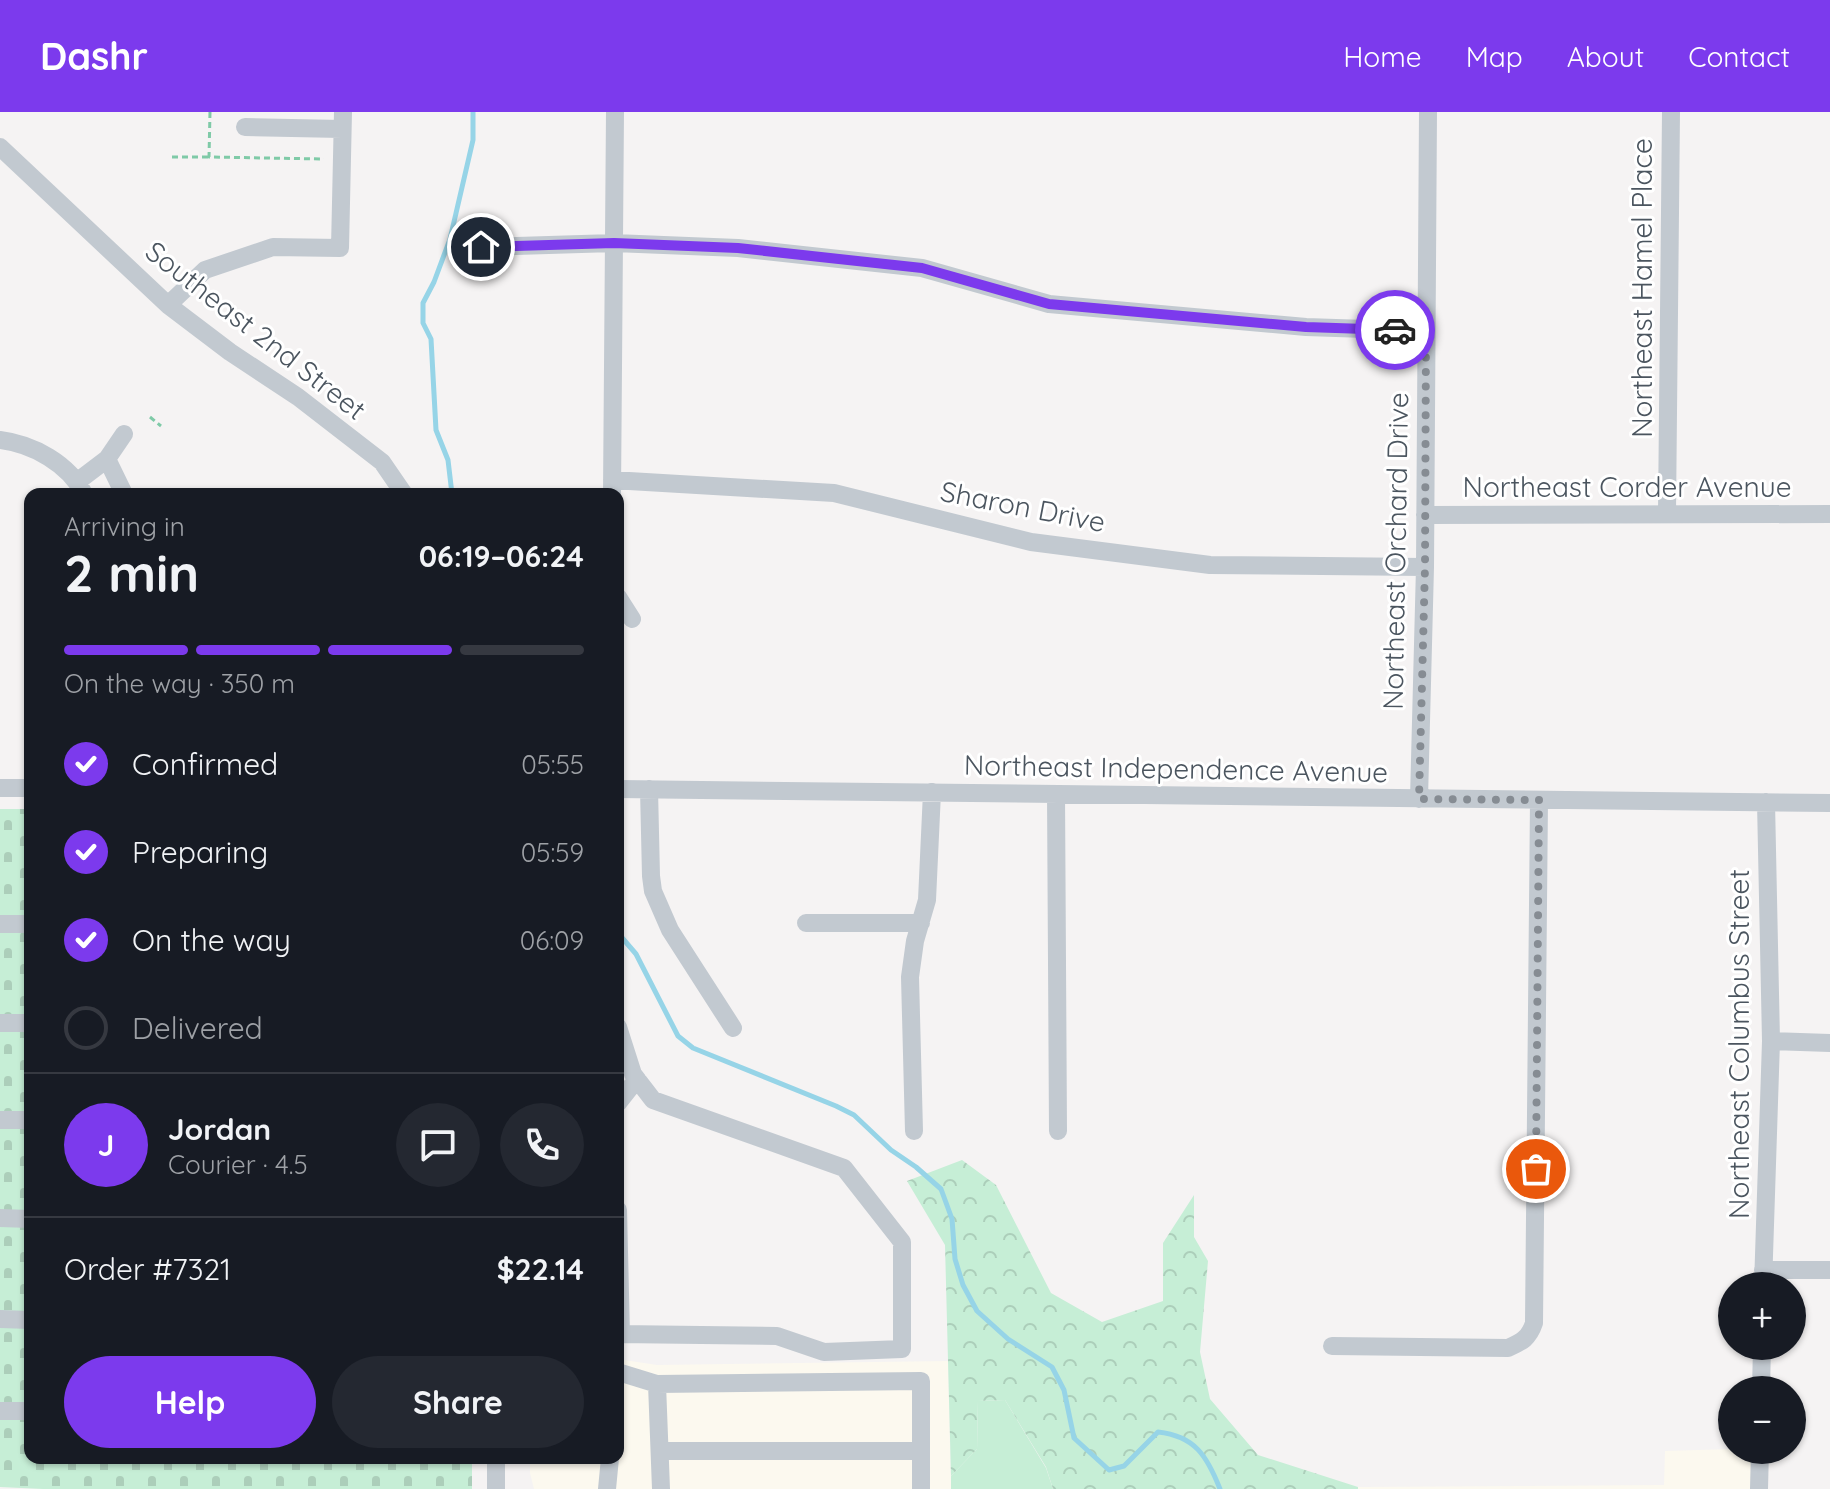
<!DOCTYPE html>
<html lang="en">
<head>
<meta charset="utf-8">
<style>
  :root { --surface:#171b24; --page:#242831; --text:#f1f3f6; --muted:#9ea1a6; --line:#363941; --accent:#7c3aed }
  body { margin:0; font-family:Quicksand,sans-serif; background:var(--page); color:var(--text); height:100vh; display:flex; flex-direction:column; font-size:30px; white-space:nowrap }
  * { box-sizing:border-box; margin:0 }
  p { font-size:26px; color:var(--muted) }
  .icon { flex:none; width:44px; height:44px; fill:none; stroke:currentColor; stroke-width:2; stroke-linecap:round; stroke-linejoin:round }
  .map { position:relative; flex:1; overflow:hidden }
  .side { position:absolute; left:24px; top:376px; width:600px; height:976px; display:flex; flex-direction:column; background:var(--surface); border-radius:16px; box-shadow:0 2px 6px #0004 }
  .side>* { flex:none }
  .tools { position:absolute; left:1718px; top:1160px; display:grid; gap:16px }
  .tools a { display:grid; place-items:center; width:88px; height:88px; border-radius:50%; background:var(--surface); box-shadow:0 2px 6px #0004; font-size:40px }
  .pin { position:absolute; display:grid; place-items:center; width:68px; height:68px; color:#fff; margin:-34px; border:4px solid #fff; border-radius:50%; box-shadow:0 2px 8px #0007 }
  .courier { position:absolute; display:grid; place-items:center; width:80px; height:80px; margin:-40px; border:6px solid #7c3aed; border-radius:50%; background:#fff; color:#222; box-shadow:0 2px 10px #0007 }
  .overview em { font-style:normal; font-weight:800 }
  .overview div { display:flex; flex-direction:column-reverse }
  .overview { display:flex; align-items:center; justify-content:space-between; height:136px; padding:0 40px }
  h1 { font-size:52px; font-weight:800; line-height:60px }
  .bar { display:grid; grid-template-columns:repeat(4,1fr); gap:12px 8px; align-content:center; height:96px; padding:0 40px }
  .bar i { height:10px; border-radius:6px; background:var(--line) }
  .bar .selected { background:var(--accent) }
  .bar p { grid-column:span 4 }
  .line { display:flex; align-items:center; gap:20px; padding:0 40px; border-top:2px solid var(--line) }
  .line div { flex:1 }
  .round { display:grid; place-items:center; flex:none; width:84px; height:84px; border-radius:42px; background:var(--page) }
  ol { padding:0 40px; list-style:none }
  li { display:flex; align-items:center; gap:24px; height:88px }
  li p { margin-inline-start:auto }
  li .icon { padding:8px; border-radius:50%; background:var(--accent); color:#fff; stroke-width:4 }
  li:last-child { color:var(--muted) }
  li i { width:44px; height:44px; border:4px solid var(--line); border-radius:50% }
  .cta { display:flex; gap:16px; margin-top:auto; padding:16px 40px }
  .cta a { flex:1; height:92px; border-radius:48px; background:var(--accent); color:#fff; font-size:32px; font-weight:800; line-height:92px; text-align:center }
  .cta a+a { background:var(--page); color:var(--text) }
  header { display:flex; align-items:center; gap:48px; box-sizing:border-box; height:112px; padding:0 40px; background:var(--accent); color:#fff }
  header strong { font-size:38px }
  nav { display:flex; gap:44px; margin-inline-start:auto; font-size:28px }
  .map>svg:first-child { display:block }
  .commercial { fill:#fcf9ef }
  .green { fill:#c6eed6 }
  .forest { fill:url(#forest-crowns) }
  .cemetery { fill:url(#cemetery-stones) }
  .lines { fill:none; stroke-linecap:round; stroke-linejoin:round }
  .stream { stroke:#96d4e7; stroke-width:5 }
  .path { stroke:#7fcaa7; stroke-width:3; stroke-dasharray:6 4; stroke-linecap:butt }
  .minor { stroke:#c2c9d0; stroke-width:18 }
  .done { stroke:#868c93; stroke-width:8; stroke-dasharray:0 14.4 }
  .route { stroke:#7c3aed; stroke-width:10 }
  .labels { text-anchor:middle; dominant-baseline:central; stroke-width:6; stroke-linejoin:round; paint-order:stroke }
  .street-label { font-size:28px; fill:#4b555f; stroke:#fff }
</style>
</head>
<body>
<header>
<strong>Dashr</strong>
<nav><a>Home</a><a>Map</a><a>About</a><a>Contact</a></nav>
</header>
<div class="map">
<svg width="1830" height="1377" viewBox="0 0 1830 1377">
  <defs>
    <pattern id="forest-crowns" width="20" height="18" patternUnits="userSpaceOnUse" patternTransform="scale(2)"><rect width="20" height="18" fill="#c6eed6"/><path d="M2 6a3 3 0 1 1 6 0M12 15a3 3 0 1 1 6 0" fill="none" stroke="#acceba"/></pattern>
    <pattern id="cemetery-stones" width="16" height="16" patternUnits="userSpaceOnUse" patternTransform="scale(2)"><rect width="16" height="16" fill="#c6eed6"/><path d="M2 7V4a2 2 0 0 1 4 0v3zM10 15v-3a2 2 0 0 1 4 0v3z" fill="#acceba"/></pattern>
  </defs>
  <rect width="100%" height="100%" fill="#f5f3f3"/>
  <path class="commercial" d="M618,691H619L621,865H618Z
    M618,1247L657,1253L948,1249L951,1377H534L530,1361V1346H618Z
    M1732,1337L1766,1338L1757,1377H1358V1375L1664,1373L1665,1339Z"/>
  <path class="green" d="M1005,1288L1046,1356L1053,1377H951V1364L977,1337L978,1289Z"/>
  <path class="forest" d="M962,1048L996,1073L1051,1181L1102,1210L1163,1189V1131L1194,1083V1125L1208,1149L1200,1240L1210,1287L1258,1343L1358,1375V1377H1053L1046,1355L1005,1288L978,1289L977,1337L951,1364L945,1133L907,1069Z"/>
  <path class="cemetery" d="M0,697H30V1346H472V1377H43L0,1375Z"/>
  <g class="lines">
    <path class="stream" d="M452,382L448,348L436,318L431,227L423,211V191L434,170L450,127L473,28V0
      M618,821L636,842L678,924L693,936L836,994L854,1003L891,1038L916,1055L941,1077L952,1107L955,1147L963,1173L977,1199L1008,1227L1052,1255L1064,1278L1074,1326L1109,1358L1124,1354L1158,1320C1195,1324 1207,1344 1220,1377"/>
    <path class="path" d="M210,0L209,45L324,47
      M172,45H209
      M150,305L161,314
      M155,380L157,382"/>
    <path class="minor" d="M245,15L342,17
      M0,35L168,193L230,240L298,285L382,350L404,382
      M481,135L614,131L738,136L922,156L1049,192L1306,215L1426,219
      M168,193L205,158L273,135L340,136L343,0
      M0,328C33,332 69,352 84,382
      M107,347L124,382
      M612,368L834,381L1031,430L1210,453L1425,455
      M78,369L107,347L124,322
      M612,382L615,0
      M1667,401L1671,0
      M1425,403L1830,402
      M618,485L632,507
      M0,676H30
      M618,677L1830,691
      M649,677L651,764L653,779L670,818L733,916
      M1056,682L1058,1019
      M1419,687L1425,455L1428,0
      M806,811H921
      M0,812H30
      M0,911H30
      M618,915L633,962L653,988L844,1056L902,1130V1237L824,1240L777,1224L618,1222
      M1771,929L1830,931
      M618,991L637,967
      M0,1008H30
      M914,1019L910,865L915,829L927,788L932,680
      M618,1098L621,1223
      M0,1106L30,1107
      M1763,1158H1830
      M1763,1174L1771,929L1766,690
      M0,1207L30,1208
      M1332,1234L1508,1236C1522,1230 1529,1226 1534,1211L1539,688
      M618,1260L657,1272
      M1761,1278L1762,1234
      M0,1299H30
      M660,1339H921
      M496,1346V1377
      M607,1377L610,1346
      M661,1377L657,1272L921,1269V1377
      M1759,1377L1760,1338"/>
  </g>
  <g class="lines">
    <path class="done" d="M1395,218L1426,219L1425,455L1419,687L1539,688L1536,1057"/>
    <path class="route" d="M481,135L614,131L738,136L922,156L1049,192L1306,215L1395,218"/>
  </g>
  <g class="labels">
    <g class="street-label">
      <text transform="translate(1641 176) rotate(-90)">Northeast Hamel Place</text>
      <text transform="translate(256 218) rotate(38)">Southeast 2nd Street</text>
      <text x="1627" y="374">Northeast Corder Avenue</text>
      <text transform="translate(1023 394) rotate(11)">Sharon Drive</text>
      <text transform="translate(1395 439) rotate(-89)">Northeast Orchard Drive</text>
      <text transform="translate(1176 656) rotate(1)">Northeast Independence Avenue</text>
      <text transform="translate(1738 932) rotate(-90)">Northeast Columbus Street</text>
    </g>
  </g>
</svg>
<div class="tools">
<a>+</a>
<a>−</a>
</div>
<div class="pin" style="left:1536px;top:1057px;background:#ea580c"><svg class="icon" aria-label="bag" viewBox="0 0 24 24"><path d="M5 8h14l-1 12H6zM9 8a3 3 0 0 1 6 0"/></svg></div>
<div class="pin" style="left:481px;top:135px;background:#1f2937"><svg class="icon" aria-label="home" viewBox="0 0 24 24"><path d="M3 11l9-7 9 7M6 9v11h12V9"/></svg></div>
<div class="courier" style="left:1395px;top:218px"><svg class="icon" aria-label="car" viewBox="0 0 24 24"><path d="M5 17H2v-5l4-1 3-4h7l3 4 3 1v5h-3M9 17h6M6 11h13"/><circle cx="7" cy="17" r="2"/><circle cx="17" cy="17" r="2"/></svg></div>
<section class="side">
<div class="overview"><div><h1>2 min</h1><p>Arriving in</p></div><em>06:19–06:24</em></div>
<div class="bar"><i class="selected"></i><i class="selected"></i><i class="selected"></i><i></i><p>On the way · 350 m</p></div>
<ol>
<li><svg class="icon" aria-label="check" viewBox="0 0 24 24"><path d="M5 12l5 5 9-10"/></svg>Confirmed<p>05:55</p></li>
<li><svg class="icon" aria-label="check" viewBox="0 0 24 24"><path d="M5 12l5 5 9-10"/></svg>Preparing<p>05:59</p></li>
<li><svg class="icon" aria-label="check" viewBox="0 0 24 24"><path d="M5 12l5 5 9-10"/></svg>On the way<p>06:09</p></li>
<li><i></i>Delivered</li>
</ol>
<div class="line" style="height:144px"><b class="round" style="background:var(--accent);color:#fff">J</b><div><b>Jordan</b><p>Courier · 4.5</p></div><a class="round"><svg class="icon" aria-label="chat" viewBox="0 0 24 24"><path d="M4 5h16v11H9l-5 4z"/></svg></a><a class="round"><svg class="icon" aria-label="phone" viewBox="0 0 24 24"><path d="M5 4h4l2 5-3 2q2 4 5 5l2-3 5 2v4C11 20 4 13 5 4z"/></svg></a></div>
<div class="line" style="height:104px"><div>Order #7321</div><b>$22.14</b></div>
<div class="cta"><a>Help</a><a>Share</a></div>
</section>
</div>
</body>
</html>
